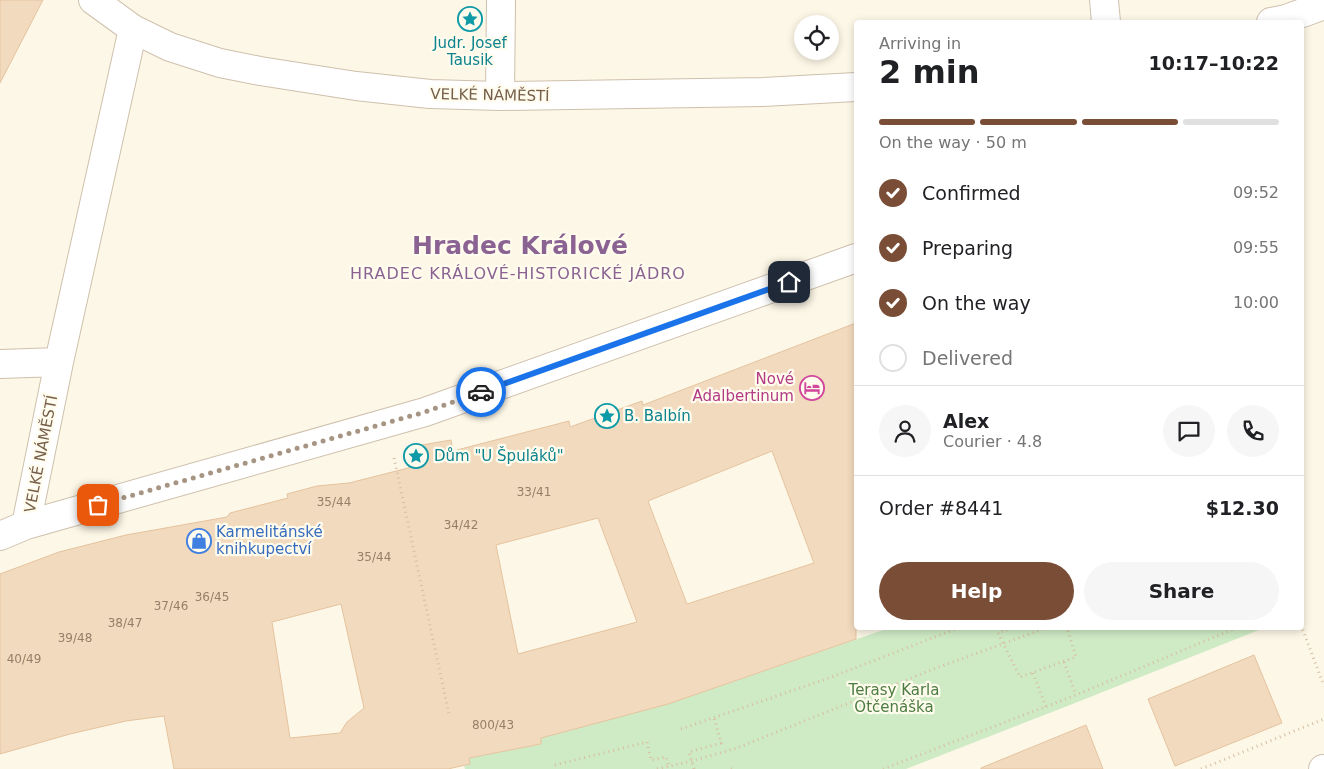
<!DOCTYPE html>
<html lang="en">
<head>
<meta charset="utf-8">
<style>
  :root { --surface:#fff; --page:#f6f6f6; --text:#202124; --muted:#757577; --line:#e0e0e0; --accent:#7a4e36 }
  body { margin:0; font-family:"DejaVu Sans",sans-serif; background:var(--page); color:var(--text); height:100vh; display:flex; flex-direction:column; font-size:19px; white-space:nowrap }
  * { box-sizing:border-box; margin:0 }
  p { font-size:16px; color:var(--muted) }
  .icon { flex:none; width:28px; height:28px; fill:none; stroke:currentColor; stroke-width:2; stroke-linecap:round; stroke-linejoin:round }
  .map { position:relative; flex:1; overflow:hidden }
  .side { position:absolute; left:854px; top:20px; width:450px; height:610px; display:flex; flex-direction:column; background:var(--surface); border-radius:5px; box-shadow:0 2px 8px #0003 }
  .side>* { flex:none }
  .buttons { position:absolute; left:794px; top:15px; display:grid; gap:10px }
  .buttons a { display:grid; place-items:center; width:45px; height:45px; border-radius:50%; background:var(--surface); box-shadow:0 2px 8px #0003; font-size:25px }
  .pin { position:absolute; display:grid; place-items:center; width:42px; height:42px; color:#fff; margin:-21px; border-radius:10px; box-shadow:0 2px 8px #0006 }
  .courier { position:absolute; display:grid; place-items:center; width:50px; height:50px; margin:-25px; border:4px solid #1a73e8; border-radius:50%; background:#fff; color:#222; box-shadow:0 1px 6px #0007 }
  .overview em { font-style:normal; font-weight:700 }
  .overview div { display:flex; flex-direction:column-reverse }
  .overview { display:flex; align-items:center; justify-content:space-between; height:85px; padding:0 25px }
  h1 { font-size:32px; font-weight:700; line-height:38px }
  .bar { display:grid; grid-template-columns:repeat(4,1fr); gap:8px 5px; align-content:center; height:60px; padding:0 25px }
  .bar i { height:6px; border-radius:4px; background:var(--line) }
  .bar .selected { background:var(--accent) }
  .bar p { grid-column:span 4 }
  .line { display:flex; align-items:center; gap:12px; padding:0 25px; border-top:1px solid var(--line) }
  .line div { flex:1 }
  .round { display:grid; place-items:center; flex:none; width:52px; height:52px; border-radius:26px; background:var(--page) }
  ol { padding:0 25px; list-style:none }
  li { display:flex; align-items:center; gap:15px; height:55px }
  li p { margin-inline-start:auto }
  li .icon { padding:5px; border-radius:50%; background:var(--accent); color:#fff; stroke-width:4 }
  li:last-child { color:var(--muted) }
  li i { width:28px; height:28px; border:2px solid var(--line); border-radius:50% }
  .action { display:flex; gap:10px; margin-top:auto; padding:10px 25px }
  .action a { flex:1; height:58px; border-radius:30px; background:var(--accent); color:#fff; font-size:20px; font-weight:700; line-height:58px; text-align:center }
  .action a+a { background:var(--page); color:var(--text) }
  .map>svg:first-child { display:block }
  .green { fill:#cfebc5 }
  .building { fill:#f2dabe; stroke:#e5c39e; fill-rule:evenodd }
  .lines { fill:none; stroke-linecap:round; stroke-linejoin:round }
  .minor-casing { stroke:#cfc0ad; stroke-width:30 }
  .path { stroke:#d7bea1; stroke-width:3; stroke-dasharray:1 4; stroke-linecap:butt }
  .minor { stroke:#fff; stroke-width:28 }
  .done { stroke:#a69582; stroke-width:5; stroke-dasharray:0 9 }
  .route { stroke:#1a73e8; stroke-width:6 }
  .labels { text-anchor:middle; dominant-baseline:central; stroke-width:4.5; stroke-linejoin:round; paint-order:stroke }
  .number-label { font-size:12px; fill:#967e68 }
  .culture-label { font-size:15px; fill:#0d838f; stroke:#fffbed; text-anchor:start }
  .street-label { font-size:15px; fill:#77604b; stroke:#fffbed }
  .hotel-label { font-size:15px; fill:#b23c85; stroke:#fffbed; text-anchor:end }
  .shop-label { font-size:15px; fill:#366cbe; stroke:#fffbed; text-anchor:start }
  .park-label { font-size:15px; fill:#4c7c42; stroke:#fffbed }
  .neighbourhood-label { font-size:16px; letter-spacing:1px; fill:#8a6393; stroke:#fffbed }
  .town-label { font-size:25px; font-weight:bold; fill:#8a6393; stroke:#fffbed }
</style>
</head>
<body>
<div class="map">
<svg width="1324" height="769" viewBox="0 0 1324 769">
  <rect width="100%" height="100%" fill="#fdf7e7"/>
  <path class="green" d="M889,628H1264L1070,705L906,769H465L464,766L470,764L469,758L541,744V738L668,704Z"/>
  <path class="building" d="M0,0H43L0,83Z
    M856,323V639L668,704L541,738V744L469,758L470,764L448,769H174L164,716L126,721L70,734L0,754V574L59,552L126,535L227,517L230,513L288,498L287,494L317,486L349,483L420,465L416,446L451,440L453,451L569,421L570,427L642,401L643,405ZM772,451L814,563L687,604L648,501ZM598,518L637,622L518,654L496,545ZM341,604L364,708L347,722L340,733L290,738L272,622Z
    M1254,655L1282,723L1175,766L1148,699Z
    M1086,725L1103,769H981V768Z"/>
  <g class="lines">
    <defs>
      <path id="minor" d="M93,0L133,29L170,47L220,63L260,71L356,86L430,94L500,96L763,92L856,87
        M1104,0L1106,22
        M1271,22L1286,19L1324,5
        M500,96L501,0
        M0,364L59,362
        M26,525L59,362L133,29
        M0,536L26,525L425,412L856,258
        M1323,769H1324"/>
    </defs>
    <use href="#minor" class="minor-casing"/>
    <path class="path" d="M394,458L449,714
      M1301,625L1324,686
      M1012,628L998,633L1020,677L1076,657L1067,628
      M1064,662L1076,695
      M1033,673L1046,707
      M681,729L829,678L958,628
      M555,765L647,742L651,760L666,757L669,766
      M657,769L692,761L737,748L931,670L1046,628
      M694,769L689,752L721,743L714,718
      M731,769L735,768V769
      M883,769L1076,695L1236,628
      M1201,769L1324,719"/>
    <use href="#minor" class="minor"/>
  </g>
  <g class="lines">
    <path class="done" d="M98,505L425,412L481,392"/>
    <path class="route" d="M481,392L789,282"/>
  </g>
  <defs>
    <symbol id="sight-ring" viewBox="-11 -11 22 22"><circle r="9.5" fill="#fffbed" stroke="#0f9aa8" stroke-width="1.5"/><path d="M0-6L1.8-2.2L6-1.7L2.9 1.2L3.7 5.4L0 3.3L-3.7 5.4L-2.9 1.2L-6-1.7L-1.8-2.2Z" fill="#0f9aa8"/></symbol>
    <symbol id="hotel-ring" viewBox="-11 -11 22 22"><circle r="9.5" fill="#fffbed" stroke="#d1479c" stroke-width="1.5"/><path d="M-6-4.5h1.5V1H6V5H4.5V3h-9V5H-6ZM-4 0a1.8 1.8 0 1 1 3.6 0ZM.5 0V-2.5h3Q6-2.5 6 0Z" fill="#d1479c"/></symbol>
    <symbol id="shop-ring" viewBox="-11 -11 22 22"><circle r="9.5" fill="#fffbed" stroke="#3f7fe0" stroke-width="1.5"/><path d="M-5-2.5h2.3a2.7 3.5 0 0 1 5.4 0H5L5.5 6h-11ZM-1.5-2.5h3a1.5 2.3 0 0 0-3 0Z" fill="#3f7fe0"/></symbol>
  </defs>
  <g fill-rule="evenodd">
    <use href="#sight-ring" x="456" y="5" width="28" height="28"/>
    <use href="#hotel-ring" x="798" y="374" width="28" height="28"/>
    <use href="#sight-ring" x="593" y="402" width="28" height="28"/>
    <use href="#sight-ring" x="402" y="442" width="28" height="28"/>
    <use href="#shop-ring" x="185" y="527" width="28" height="28"/>
  </g>
  <g class="labels">
    <g class="number-label">
      <text x="534" y="492">33/41</text>
      <text x="334" y="502">35/44</text>
      <text x="461" y="525">34/42</text>
      <text x="374" y="557">35/44</text>
      <text x="212" y="597">36/45</text>
      <text x="171" y="606">37/46</text>
      <text x="125" y="623">38/47</text>
      <text x="75" y="638">39/48</text>
      <text x="24" y="659">40/49</text>
      <text x="493" y="725">800/43</text>
    </g>
    <g class="culture-label">
      <text x="470" y="43" text-anchor="middle">Judr. Josef<tspan x="470" dy="17">Tausik</tspan></text>
      <text x="624" y="416">B. Balbín</text>
      <text x="434" y="456">Dům "U Špuláků"</text>
    </g>
    <g class="street-label">
      <text transform="translate(490 95) rotate(1)">VELKÉ NÁMĚSTÍ</text>
      <text transform="translate(41 454) rotate(-79)">VELKÉ NÁMĚSTÍ</text>
    </g>
    <g class="hotel-label">
      <text x="794" y="379">Nové<tspan x="794" dy="17">Adalbertinum</tspan></text>
    </g>
    <g class="shop-label">
      <text x="216" y="532">Karmelitánské<tspan x="216" dy="17">knihkupectví</tspan></text>
    </g>
    <g class="park-label">
      <text x="894" y="690">Terasy Karla<tspan x="894" dy="17">Otčenáška</tspan></text>
    </g>
    <g class="neighbourhood-label">
      <text x="518" y="273">HRADEC KRÁLOVÉ-HISTORICKÉ JÁDRO</text>
    </g>
    <g class="town-label">
      <text x="520" y="245">Hradec Králové</text>
    </g>
  </g>
</svg>
<div class="buttons">
<a><svg class="icon" aria-label="locate" viewBox="0 0 24 24"><circle cx="12" cy="12" r="6"/><path d="M12 2v4M12 18v4M2 12h4M18 12h4"/></svg></a>
</div>
<div class="pin" style="left:98px;top:505px;background:#ea580c"><svg class="icon" aria-label="bag" viewBox="0 0 24 24"><path d="M5 8h14l-1 12H6zM9 8a3 3 0 0 1 6 0"/></svg></div>
<div class="pin" style="left:789px;top:282px;background:#1f2937"><svg class="icon" aria-label="home" viewBox="0 0 24 24"><path d="M3 11l9-7 9 7M6 9v11h12V9"/></svg></div>
<div class="courier" style="left:481px;top:392px"><svg class="icon" aria-label="car" viewBox="0 0 24 24"><path d="M5 17H2v-5l4-1 3-4h7l3 4 3 1v5h-3M9 17h6M6 11h13"/><circle cx="7" cy="17" r="2"/><circle cx="17" cy="17" r="2"/></svg></div>
<section class="side">
<div class="overview"><div><h1>2 min</h1><p>Arriving in</p></div><em>10:17–10:22</em></div>
<div class="bar"><i class="selected"></i><i class="selected"></i><i class="selected"></i><i></i><p>On the way · 50 m</p></div>
<ol>
<li><svg class="icon" aria-label="check" viewBox="0 0 24 24"><path d="M5 12l5 5 9-10"/></svg>Confirmed<p>09:52</p></li>
<li><svg class="icon" aria-label="check" viewBox="0 0 24 24"><path d="M5 12l5 5 9-10"/></svg>Preparing<p>09:55</p></li>
<li><svg class="icon" aria-label="check" viewBox="0 0 24 24"><path d="M5 12l5 5 9-10"/></svg>On the way<p>10:00</p></li>
<li><i></i>Delivered</li>
</ol>
<div class="line" style="height:90px"><a class="round"><svg class="icon" aria-label="person" viewBox="0 0 24 24"><circle cx="12" cy="8" r="4"/><path d="M4 21q1-7 8-7t8 7"/></svg></a><div><b>Alex</b><p>Courier · 4.8</p></div><a class="round"><svg class="icon" aria-label="chat" viewBox="0 0 24 24"><path d="M4 5h16v11H9l-5 4z"/></svg></a><a class="round"><svg class="icon" aria-label="phone" viewBox="0 0 24 24"><path d="M5 4h4l2 5-3 2q2 4 5 5l2-3 5 2v4C11 20 4 13 5 4z"/></svg></a></div>
<div class="line" style="height:65px"><div>Order #8441</div><b>$12.30</b></div>
<div class="action"><a>Help</a><a>Share</a></div>
</section>
</div>
</body>
</html>
